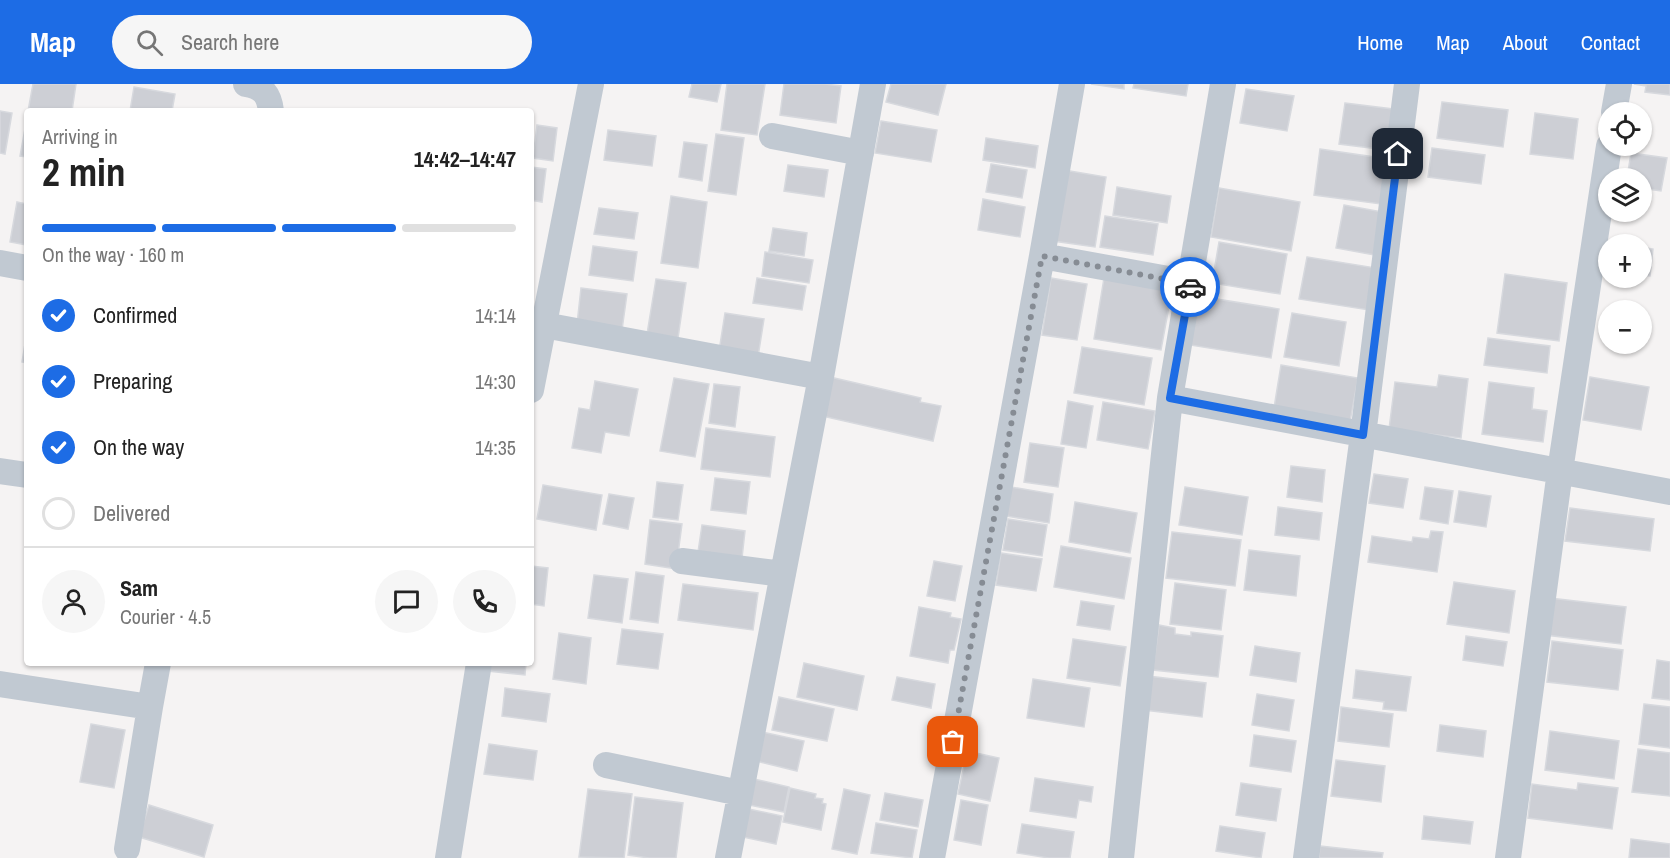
<!DOCTYPE html>
<html lang="en">
<head>
<meta charset="utf-8">
<style>
  :root { --surface:#fff; --page:#f6f6f6; --text:#222; --muted:#767676; --line:#e0e0e0; --accent:#1d6ce5 }
  body { margin:0; font-family:"Archivo Narrow",sans-serif; background:var(--page); color:var(--text); height:100vh; display:flex; flex-direction:column; font-size:22px; white-space:nowrap }
  * { box-sizing:border-box; margin:0 }
  p { font-size:20px; color:var(--muted) }
  .icon { flex:none; width:33px; height:33px; fill:none; stroke:currentColor; stroke-width:2; stroke-linecap:round; stroke-linejoin:round }
  .map { position:relative; flex:1; overflow:hidden }
  .details { position:absolute; left:24px; top:24px; width:510px; height:558px; display:flex; flex-direction:column; background:var(--surface); border-radius:6px; box-shadow:0 2px 4px #0004 }
  .details>* { flex:none }
  .buttons { position:absolute; left:1598px; top:18px; display:grid; gap:12px }
  .buttons a { display:grid; place-items:center; width:54px; height:54px; border-radius:50%; background:var(--surface); box-shadow:0 2px 4px #0004; font-size:30px }
  .pin { position:absolute; display:grid; place-items:center; width:51px; height:51px; color:#fff; margin:-26px; border-radius:12px; box-shadow:0 3px 9px #0006 }
  .courier { position:absolute; display:grid; place-items:center; width:60px; height:60px; margin:-30px; border:4px solid #1d6ce5; border-radius:50%; background:#fff; color:#222; box-shadow:0 2px 8px #0007 }
  .overview em { font-style:normal; font-weight:700 }
  .overview div { display:flex; flex-direction:column-reverse }
  .overview { display:flex; align-items:center; justify-content:space-between; height:102px; padding:0 18px }
  h1 { font-size:39px; font-weight:700; line-height:45px }
  .bar { display:grid; grid-template-columns:repeat(4,1fr); gap:9px 6px; align-content:center; height:72px; padding:0 18px }
  .bar i { height:8px; border-radius:4px; background:var(--line) }
  .bar .active { background:var(--accent) }
  .bar p { grid-column:span 4 }
  .line { display:flex; align-items:center; gap:15px; padding:0 18px; border-top:2px solid var(--line) }
  .line div { flex:1 }
  .round { display:grid; place-items:center; flex:none; width:63px; height:63px; border-radius:32px; background:var(--page) }
  ol { padding:0 18px; list-style:none }
  li { display:flex; align-items:center; gap:18px; height:66px }
  li p { margin-inline-start:auto }
  li .icon { padding:6px; border-radius:50%; background:var(--accent); color:#fff; stroke-width:4 }
  li:last-child { color:var(--muted) }
  li i { width:33px; height:33px; border:3px solid var(--line); border-radius:50% }
  header { display:flex; align-items:center; gap:36px; box-sizing:border-box; height:84px; padding:0 30px; background:var(--accent); color:#fff }
  header strong { font-size:28px }
  nav { display:flex; gap:33px; margin-inline-start:auto; font-size:21px }
  .search { width:420px; height:54px; background:var(--page); display:flex; align-items:center; gap:15px; box-sizing:border-box; padding:0 21px; border-radius:33px; color:var(--muted); font-size:22px }
  .map>svg:first-child { display:block }
  .building { fill:#cdcfd5; stroke:#d7d9de; stroke-width:1.5 }
  .lines { fill:none; stroke-linecap:round; stroke-linejoin:round }
  .minor { stroke:#c1c9d2; stroke-width:26 }
  .done { stroke:#868c94; stroke-width:6; stroke-dasharray:0 10.8 }
  .route { stroke:#1d6ce5; stroke-width:8 }
</style>
</head>
<body>
<header>
<strong>Map</strong>
<div class="search"><svg class="icon" aria-label="search" viewBox="0 0 24 24"><circle cx="10" cy="10" r="6"/><path d="M15 15l6 6"/></svg>Search here</div>
<nav><a>Home</a><a>Map</a><a>About</a><a>Contact</a></nav>
</header>
<div class="map">
<svg width="1670" height="774" viewBox="0 0 1670 774">
  <rect width="100%" height="100%" fill="#f5f3f3"/>
  <path class="building" d="M33,0H76L72,27H28Z
    M692,0H721L717,18L689,13Z
    M727,0H765L757,51L721,46Z
    M784,0H825L841,2L836,39L780,31Z
    M891,0H946L938,31L886,18Z
    M1091,0H1124V5Z
    M1134,0H1188L1186,12L1133,4Z
    M1634,0H1670V11L1645,8L1646,2Z
    M134,3L175,10L172,27H130Z
    M1246,5L1294,12L1287,47L1240,39Z
    M1442,18L1508,26L1503,63L1437,54Z
    M1345,19L1393,25L1386,66L1339,60Z
    M0,27L12,29L5,70L0,69Z
    M1535,29L1578,35L1573,75L1530,70Z
    M27,34V73L20,72Z
    M881,37L937,46L931,78L875,69Z
    M537,41L557,44L553,77L533,74Z
    M608,46L656,52L652,82L604,76Z
    M716,50L744,54L736,111L708,107Z
    M986,54L1038,62L1035,84L983,76Z
    M684,58L707,61L702,97L679,93Z
    M1432,64L1485,71L1481,100L1428,93Z
    M1320,65L1388,75L1381,120L1314,111Z
    M1631,69L1667,74L1661,107L1641,104V94H1627Z
    M991,80L1027,86L1022,114L986,108Z
    M788,81L828,86L824,113L784,107Z
    M531,83L546,85L542,118L531,116Z
    M1064,86L1106,93L1095,163L1053,157Z
    M1117,103L1171,112L1167,139L1113,131Z
    M1219,104L1300,118L1291,167L1211,153Z
    M671,112L707,118L698,184L661,179Z
    M983,115L1025,123L1020,153L978,146Z
    M17,118L27,120V161L10,158Z
    M1344,121L1388,129L1380,172L1336,164Z
    M599,124L638,129L634,155L594,150Z
    M1105,132L1158,140L1153,171L1100,163Z
    M773,144L807,149L804,172L769,167Z
    M1219,158L1287,170L1280,210L1212,199Z
    M593,162L637,168L633,197L589,191Z
    M1641,163L1653,165L1650,192L1641,191Z
    M765,168L813,176L809,199L762,192Z
    M1307,173L1376,184L1369,226L1299,215Z
    M1505,190L1567,199L1559,257L1497,249Z
    M757,194L806,202L802,226L753,219Z
    M1051,194L1087,200L1077,256L1042,251Z
    M1104,194L1172,206L1161,266L1094,255Z
    M656,195L686,199L678,254L647,250Z
    M581,204L627,210L622,246L577,240Z
    M1198,212L1279,225L1271,274L1190,261Z
    M725,229L764,235L758,273L719,267Z
    M1292,229L1346,238L1339,282L1284,273Z
    M27,248V279L22,278Z
    M1488,254L1550,262L1547,289L1484,281Z
    M1082,263L1152,274L1144,321L1074,309Z
    M1281,281L1358,294L1349,343L1273,330Z
    M1439,291L1468,295L1461,354L1389,345L1395,298L1437,303Z
    M830,293L921,314L920,318L941,322L933,357L822,332Z
    M1590,293L1649,303L1641,346L1583,336Z
    M674,294L709,300L695,373L660,367Z
    M595,297L638,305L629,352L605,348L601,369L572,364L579,324L590,326Z
    M1489,298L1534,304L1532,325L1547,327L1543,358L1482,350Z
    M714,300L740,303L735,343L709,339Z
    M1068,317L1093,322L1086,364L1061,360Z
    M1103,318L1155,327L1148,365L1097,356Z
    M706,344L775,353L770,393L701,385Z
    M1030,359L1064,364L1058,403L1024,398Z
    M1291,382L1325,386L1322,418L1287,413Z
    M1374,390L1408,395L1403,424L1369,419Z
    M715,394L750,398L746,430L711,426Z
    M657,398L683,401L678,436L653,433Z
    M543,401L602,411L596,446L537,435Z
    M1011,403L1053,410L1049,439L1006,432Z
    M1185,403L1248,413L1242,451L1179,441Z
    M1425,403L1453,407L1448,440L1420,435Z
    M1459,407L1491,412L1486,443L1454,438Z
    M609,410L634,414L628,445L603,440Z
    M1075,418L1137,429L1130,469L1069,458Z
    M1278,423L1322,429L1319,456L1275,451Z
    M1570,424L1654,435L1650,467L1565,457Z
    M1008,435L1047,441L1042,472L1003,466Z
    M650,436L682,440L676,485L645,480Z
    M702,441L745,447L742,474L698,468Z
    M1431,447L1443,448L1437,488L1368,478L1372,452L1412,458L1413,453L1429,455Z
    M1172,448L1241,456L1235,502L1166,494Z
    M1061,462L1131,474L1124,515L1054,503Z
    M1249,466L1300,472L1296,512L1244,506Z
    M1001,469L1042,475L1036,507L996,501Z
    M934,477L962,482L955,517L927,512Z
    M531,482L548,484L544,522L531,520Z
    M636,488L664,492L658,539L630,535Z
    M594,491L628,495L622,539L588,534Z
    M1454,498L1515,507L1509,549L1447,540Z
    M1175,499L1226,506L1221,546L1170,540Z
    M683,500L758,509L753,546L678,536Z
    M1550,514L1626,523L1621,560L1545,551Z
    M1081,517L1114,522L1110,546L1077,541Z
    M919,523L951,529L950,533L961,535L954,566H950L948,579L910,572Z
    M1159,541L1175,544V550L1191,552V548L1223,552L1218,593L1153,586Z
    M622,545L663,550L658,585L617,580Z
    M559,549L591,554L586,600L553,595Z
    M1466,552L1507,558L1503,582L1463,576Z
    M1073,555L1126,563L1120,602L1067,594Z
    M1552,557L1623,566L1618,606L1547,598Z
    M1255,562L1300,569L1296,598L1250,591Z
    M1657,576L1670,578V616L1652,614Z
    M489,579H526L525,591L488,587Z
    M804,579L864,592L857,626L797,613Z
    M1356,586L1411,593L1406,627L1383,625L1384,618L1353,614Z
    M1148,592L1206,599L1202,633L1144,626Z
    M897,593L935,600L931,624L892,616Z
    M1033,595L1090,604L1084,643L1027,634Z
    M505,604L550,610L546,638L502,632Z
    M1257,610L1294,616L1289,647L1252,641Z
    M779,613L834,625L827,657L772,646Z
    M1644,620L1670,623V664L1639,660Z
    M1341,623L1393,630L1389,663L1338,657Z
    M91,640L125,646L114,704L80,698Z
    M1440,641L1486,647L1483,673L1437,667Z
    M1550,647L1619,657L1614,695L1545,686Z
    M762,648L804,657L797,687L756,677Z
    M1254,651L1296,657L1291,688L1250,682Z
    M489,660L537,667L533,696L484,690Z
    M1638,665L1670,669V712L1632,708Z
    M967,667L999,674L990,717L958,710Z
    M1336,676L1385,682L1381,718L1331,712Z
    M1035,694L1093,703L1091,718L1079,716L1076,734L1030,727Z
    M754,695L789,703L784,728L749,721Z
    M1241,699L1281,705L1276,737L1236,731Z
    M1578,699L1618,704L1612,745L1528,734L1532,700L1577,706Z
    M790,704L816,710L815,714L823,715L822,719L826,720L821,746L783,738Z
    M588,705L632,710L624,774L579,773Z
    M844,705L870,711L857,770L832,765Z
    M885,709L923,716L918,743L880,736Z
    M635,713L683,719L676,774H649L628,771Z
    M961,716L988,721L981,761L954,756Z
    M149,721L213,741L204,773L139,753Z
    M744,724L782,732L776,760L738,752Z
    M1424,732L1473,738L1470,760L1422,755Z
    M876,739L917,746L912,774L871,769Z
    M1022,740L1074,748L1070,774H1049L1017,769Z
    M1220,742L1265,749L1261,774L1216,767Z
    M1631,755L1670,760V774H1629Z
    M1320,762L1383,769L1382,774H1319Z"/>
  <g class="lines">
    <path class="minor" d="M246,0C263,3 269,10 271,27
      M1614,28L1619,0
      M772,52L861,69
      M1042,172L1072,0
      M0,179L27,184
      M544,241L821,293
      M531,306L591,0
      M1170,314L1670,408
      M0,387L27,391
      M682,477L783,490
      M0,600L150,623L158,579
      M606,681L740,709
      M127,765L150,623
      M448,774L479,579
      M728,774L821,293L873,0
      M932,774L1042,172L1190,199
      M1121,774L1170,314L1223,0
      M1306,774L1363,351L1407,0
      M1508,774L1560,387L1609,62"/>
  </g>
  <g class="lines">
    <path class="done" d="M953,658L1042,172L1190,200V203"/>
    <path class="route" d="M1190,203L1170,314L1363,351L1398,70"/>
  </g>
</svg>
<div class="buttons">
<a><svg class="icon" aria-label="locate" viewBox="0 0 24 24"><circle cx="12" cy="12" r="6"/><path d="M12 2v4M12 18v4M2 12h4M18 12h4"/></svg></a>
<a><svg class="icon" aria-label="layers" viewBox="0 0 24 24"><path d="M12 4l9 5-9 5-9-5zM3 14l9 5 9-5"/></svg></a>
<a>+</a>
<a>−</a>
</div>
<div class="pin" style="left:953px;top:658px;background:#ea580c"><svg class="icon" aria-label="bag" viewBox="0 0 24 24"><path d="M5 8h14l-1 12H6zM9 8a3 3 0 0 1 6 0"/></svg></div>
<div class="pin" style="left:1398px;top:70px;background:#1f2937"><svg class="icon" aria-label="home" viewBox="0 0 24 24"><path d="M3 11l9-7 9 7M6 9v11h12V9"/></svg></div>
<div class="courier" style="left:1190px;top:203px"><svg class="icon" aria-label="car" viewBox="0 0 24 24"><path d="M5 17H2v-5l4-1 3-4h7l3 4 3 1v5h-3M9 17h6M6 11h13"/><circle cx="7" cy="17" r="2"/><circle cx="17" cy="17" r="2"/></svg></div>
<section class="details">
<div class="overview"><div><h1>2 min</h1><p>Arriving in</p></div><em>14:42–14:47</em></div>
<div class="bar"><i class="active"></i><i class="active"></i><i class="active"></i><i></i><p>On the way · 160 m</p></div>
<ol>
<li><svg class="icon" aria-label="check" viewBox="0 0 24 24"><path d="M5 12l5 5 9-10"/></svg>Confirmed<p>14:14</p></li>
<li><svg class="icon" aria-label="check" viewBox="0 0 24 24"><path d="M5 12l5 5 9-10"/></svg>Preparing<p>14:30</p></li>
<li><svg class="icon" aria-label="check" viewBox="0 0 24 24"><path d="M5 12l5 5 9-10"/></svg>On the way<p>14:35</p></li>
<li><i></i>Delivered</li>
</ol>
<div class="line" style="height:108px"><a class="round"><svg class="icon" aria-label="person" viewBox="0 0 24 24"><circle cx="12" cy="8" r="4"/><path d="M4 21q1-7 8-7t8 7"/></svg></a><div><b>Sam</b><p>Courier · 4.5</p></div><a class="round"><svg class="icon" aria-label="chat" viewBox="0 0 24 24"><path d="M4 5h16v11H9l-5 4z"/></svg></a><a class="round"><svg class="icon" aria-label="phone" viewBox="0 0 24 24"><path d="M5 4h4l2 5-3 2q2 4 5 5l2-3 5 2v4C11 20 4 13 5 4z"/></svg></a></div>
</section>
</div>
</body>
</html>
